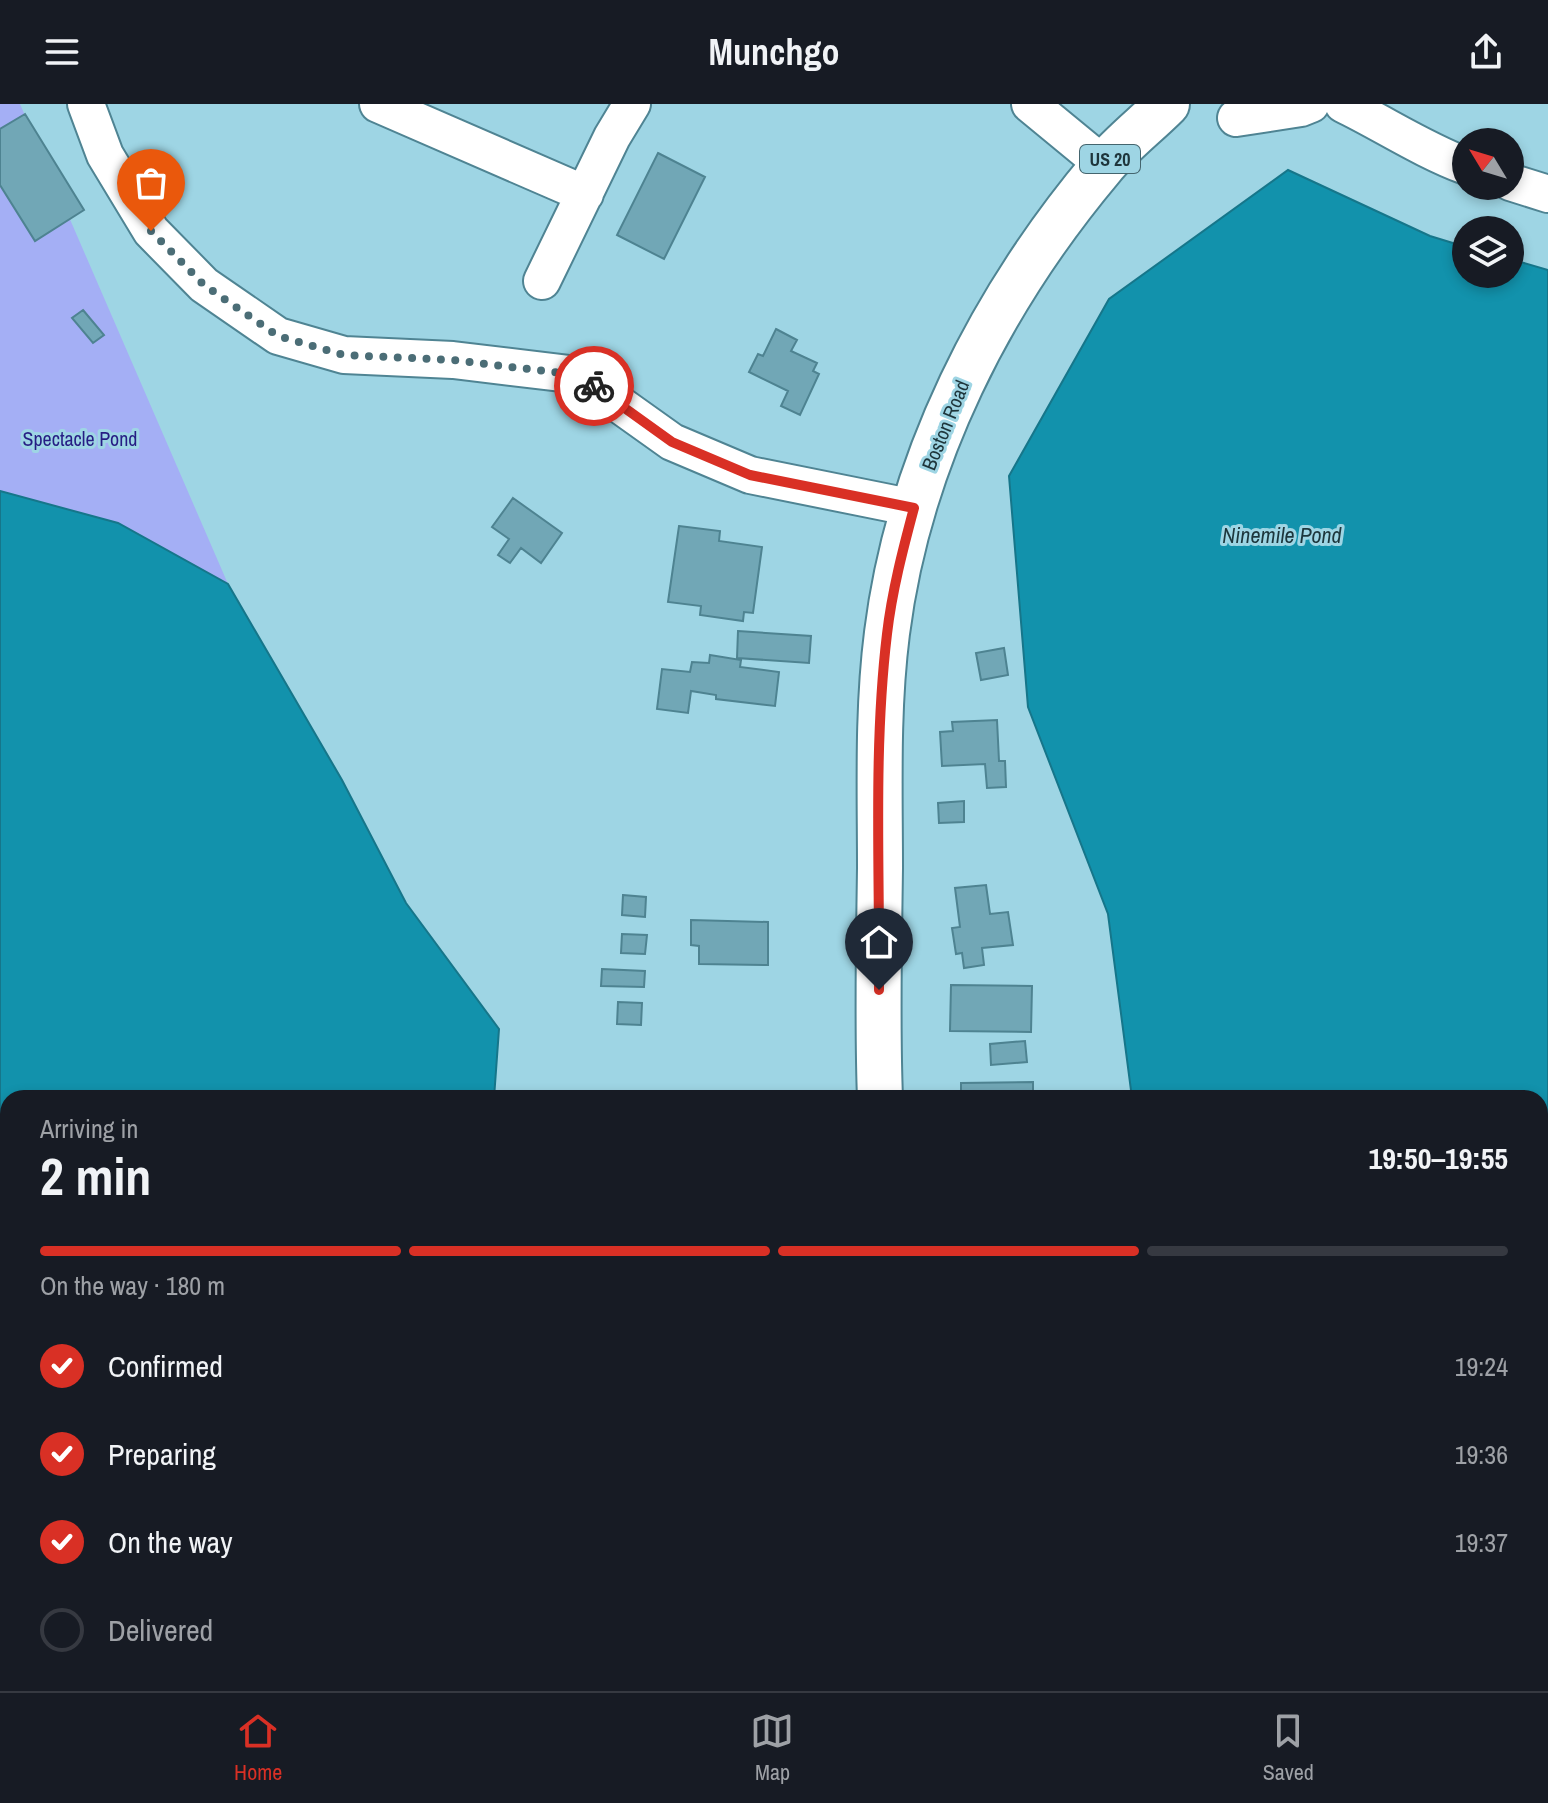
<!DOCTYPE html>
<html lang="en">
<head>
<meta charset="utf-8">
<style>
  :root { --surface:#171b24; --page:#242831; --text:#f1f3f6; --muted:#9ea1a6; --line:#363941; --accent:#d93025 }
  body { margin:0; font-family:"Archivo Narrow",sans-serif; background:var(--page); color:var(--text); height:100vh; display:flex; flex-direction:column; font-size:30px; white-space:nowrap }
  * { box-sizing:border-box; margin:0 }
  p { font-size:26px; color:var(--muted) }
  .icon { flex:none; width:44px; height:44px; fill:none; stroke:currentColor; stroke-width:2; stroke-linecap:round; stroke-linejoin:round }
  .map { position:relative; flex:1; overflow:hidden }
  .sheet { position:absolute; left:0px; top:986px; width:1548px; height:602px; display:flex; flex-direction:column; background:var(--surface); border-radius:24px 24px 0 0; box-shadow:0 4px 12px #0003 }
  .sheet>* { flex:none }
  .needle { width:52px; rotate:308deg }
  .controls { position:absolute; left:1452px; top:24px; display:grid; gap:16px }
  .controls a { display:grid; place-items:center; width:72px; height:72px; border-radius:50%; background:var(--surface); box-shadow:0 4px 12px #0003; font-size:40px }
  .pin { position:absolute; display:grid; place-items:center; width:68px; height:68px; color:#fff; margin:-82px -34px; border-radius:50% 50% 50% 0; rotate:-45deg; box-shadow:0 0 8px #0007 }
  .pin .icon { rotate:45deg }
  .courier { position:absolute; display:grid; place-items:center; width:80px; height:80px; margin:-40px; border:6px solid #d93025; border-radius:50%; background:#fff; color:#222; box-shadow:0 2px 10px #0007 }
  .summary em { font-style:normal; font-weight:700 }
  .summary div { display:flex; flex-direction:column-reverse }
  .summary { display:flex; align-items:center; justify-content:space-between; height:136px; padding:0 40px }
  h1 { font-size:52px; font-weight:700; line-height:60px }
  .bar { display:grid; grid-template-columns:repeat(4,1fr); gap:12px 8px; align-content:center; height:96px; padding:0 40px }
  .bar i { height:10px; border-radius:6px; background:var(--line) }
  .bar .selected { background:var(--accent) }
  .bar p { grid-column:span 4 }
  ol { padding:0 40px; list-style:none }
  li { display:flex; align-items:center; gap:24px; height:88px }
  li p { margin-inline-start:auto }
  li .icon { padding:8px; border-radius:50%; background:var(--accent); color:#fff; stroke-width:4 }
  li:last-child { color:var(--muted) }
  li i { width:44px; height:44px; border:4px solid var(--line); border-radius:50% }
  header { display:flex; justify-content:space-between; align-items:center; height:104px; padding:0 40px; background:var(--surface); font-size:36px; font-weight:700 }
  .tabs { display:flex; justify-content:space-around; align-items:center; height:112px; border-top:2px solid var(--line); background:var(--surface); font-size:22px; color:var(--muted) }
  .tabs a { display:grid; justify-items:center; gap:4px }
  .tabs .selected { color:var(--accent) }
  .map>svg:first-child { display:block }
  .green { fill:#a4aff5 }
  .water { fill:#1292ac; stroke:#16768a; stroke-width:2 }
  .building { fill:#71a7b6; stroke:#4e8391; stroke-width:2 }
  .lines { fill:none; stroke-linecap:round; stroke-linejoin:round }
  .minor-casing { stroke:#4f8493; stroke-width:40 }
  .major-casing { stroke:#4f8493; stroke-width:48 }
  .path { stroke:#74a0ac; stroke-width:5; stroke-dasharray:8 4; stroke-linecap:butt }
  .minor { stroke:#fff; stroke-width:36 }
  .major { stroke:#fff; stroke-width:44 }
  .done { stroke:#4b6d76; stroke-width:8; stroke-dasharray:0 14.4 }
  .route { stroke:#d93025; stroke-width:10 }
  .labels { text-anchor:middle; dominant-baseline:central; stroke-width:6; stroke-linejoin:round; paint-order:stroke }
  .shield { fill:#9ed5e4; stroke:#44656e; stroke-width:2 }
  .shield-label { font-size:18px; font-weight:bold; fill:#1e353b }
  .street-label { font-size:20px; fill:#1e353b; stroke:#9ed5e4 }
  .park-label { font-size:20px; fill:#261d84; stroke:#9ed5e4 }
  .water-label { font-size:22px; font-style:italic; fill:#1d363c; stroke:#9ed5e4 }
</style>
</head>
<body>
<header><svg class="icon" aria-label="menu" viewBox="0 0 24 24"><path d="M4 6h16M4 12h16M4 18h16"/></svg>Munchgo<svg class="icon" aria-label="share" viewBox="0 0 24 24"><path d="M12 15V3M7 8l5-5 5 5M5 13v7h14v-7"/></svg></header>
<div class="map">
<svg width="1548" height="1587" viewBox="0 0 1548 1587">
  <rect width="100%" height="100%" fill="#9ed5e4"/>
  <path class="green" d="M0,0H20L228,480L0,388Z
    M0,1109L8,1116V1580H541V1587H0Z"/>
  <path class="water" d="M1288,66L1430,132L1466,143V170H1510V155L1548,166V1587H1280L1277,1580H1540V994H1132L1108,810L1028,603L1009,372L1109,195Z
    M0,387L118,419L228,480L342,676L406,799L499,925L494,994H8V1116L0,1109Z"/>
  <path class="building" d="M25,10L84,106L35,137L0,81V25Z
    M658,49L705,73L664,155L617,131Z
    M83,206L104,231L93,239L72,214Z
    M776,225L797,236L791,247L817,259L813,267L819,270L800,311L781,302L788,287L749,268L758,250L763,252Z
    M513,394L562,429L541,459L521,444L510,459L498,451L509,435L492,423Z
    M679,422L720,427L719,437L762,443L753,509L744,508L743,517L700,511L701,502L668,498Z
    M738,527L811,532L809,559L737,554Z
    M1004,544L1008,571L981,576L976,549Z
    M710,551L741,556L740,563L779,568L775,602L716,595V591L691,587L688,609L657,605L662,565L690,568L692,558L709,559Z
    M997,616L999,657H1005L1006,683L987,684L985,660L942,662L940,628L953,627L952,618Z
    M964,697V718L939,719L938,699Z
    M986,781L990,810L1008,808L1013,841L982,844L984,861L964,864L962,849L956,850L952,824L960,823L955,784Z
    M623,791L646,793L645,813L622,811Z
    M691,816L768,818V861L699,860V842L691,841Z
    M622,830L647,831L645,850L621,849Z
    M602,865L645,867L644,883L601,882Z
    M951,881L1032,882L1031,928L950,927Z
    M618,898L642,899L641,921L617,920Z
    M1025,937L1027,958L991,961L990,940Z
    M1033,978V994H961V979Z
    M81,1580H106L93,1587H85Z"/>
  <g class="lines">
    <defs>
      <path id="minor" d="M86,0L105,51L151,127L204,181L278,232L344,251L453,256L578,271L672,338L750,371L914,404
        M378,0L585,90
        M1030,0L1104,61
        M1343,0C1384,20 1423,46 1466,62
        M1236,14L1301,4L1311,0
        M1510,78L1548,90
        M542,177L612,33L632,0
        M979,1580V1587"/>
      <path id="major" d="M880,994C877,917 879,841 880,764C880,686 877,607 887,529C909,356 991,195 1102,63C1121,40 1146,21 1167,0
        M891,1580V1587"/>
    </defs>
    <use href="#minor" class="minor-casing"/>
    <use href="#major" class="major-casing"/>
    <path class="path" d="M0,1322L8,1338
      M0,1423H8"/>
    <use href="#minor" class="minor"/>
    <use href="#major" class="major"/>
  </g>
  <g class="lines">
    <path class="done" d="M151,127L204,181L278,232L344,251L453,256L578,271L594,282"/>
    <path class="route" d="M594,282L672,338L750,371L914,404C903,445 892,487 887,530C873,647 880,767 879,886"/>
  </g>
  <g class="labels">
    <rect class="shield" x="1080" y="41" width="60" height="28" rx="6"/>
    <g class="shield-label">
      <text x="1110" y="55">US 20</text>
    </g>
    <g class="street-label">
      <text transform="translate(945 321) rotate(-68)">Boston Road</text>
    </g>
    <g class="park-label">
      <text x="80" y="334">Spectacle Pond</text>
    </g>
    <g class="water-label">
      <text x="1282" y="431">Ninemile Pond</text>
    </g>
  </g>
</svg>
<div class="controls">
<a><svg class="needle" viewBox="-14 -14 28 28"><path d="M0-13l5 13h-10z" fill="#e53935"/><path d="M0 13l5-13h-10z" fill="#9ea1a6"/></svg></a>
<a><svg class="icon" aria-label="layers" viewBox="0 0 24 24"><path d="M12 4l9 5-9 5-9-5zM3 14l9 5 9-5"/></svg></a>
</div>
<div class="pin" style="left:151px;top:127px;background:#ea580c"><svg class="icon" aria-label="bag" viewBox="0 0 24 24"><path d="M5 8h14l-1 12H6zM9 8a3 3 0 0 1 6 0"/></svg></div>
<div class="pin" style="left:879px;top:886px;background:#1f2937"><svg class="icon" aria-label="home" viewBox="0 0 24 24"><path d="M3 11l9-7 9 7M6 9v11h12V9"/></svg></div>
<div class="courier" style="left:594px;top:282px"><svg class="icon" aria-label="bike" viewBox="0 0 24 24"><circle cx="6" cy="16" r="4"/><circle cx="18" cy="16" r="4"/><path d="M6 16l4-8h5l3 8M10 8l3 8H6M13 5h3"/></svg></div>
<section class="sheet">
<div class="summary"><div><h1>2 min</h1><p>Arriving in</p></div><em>19:50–19:55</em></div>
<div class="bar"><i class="selected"></i><i class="selected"></i><i class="selected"></i><i></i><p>On the way · 180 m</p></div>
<ol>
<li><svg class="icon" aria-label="check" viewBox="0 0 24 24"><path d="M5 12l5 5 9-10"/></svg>Confirmed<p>19:24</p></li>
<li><svg class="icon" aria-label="check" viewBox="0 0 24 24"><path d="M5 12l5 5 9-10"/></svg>Preparing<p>19:36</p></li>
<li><svg class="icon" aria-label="check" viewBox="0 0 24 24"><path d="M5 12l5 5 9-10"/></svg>On the way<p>19:37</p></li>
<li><i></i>Delivered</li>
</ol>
</section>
</div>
<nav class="tabs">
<a class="selected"><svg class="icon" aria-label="home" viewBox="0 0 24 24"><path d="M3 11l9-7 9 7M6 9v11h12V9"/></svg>Home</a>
<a><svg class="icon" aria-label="map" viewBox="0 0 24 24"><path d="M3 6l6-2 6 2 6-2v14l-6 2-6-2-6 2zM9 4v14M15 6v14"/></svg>Map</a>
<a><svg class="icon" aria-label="saved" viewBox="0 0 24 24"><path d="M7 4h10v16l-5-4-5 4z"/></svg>Saved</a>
</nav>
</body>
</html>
